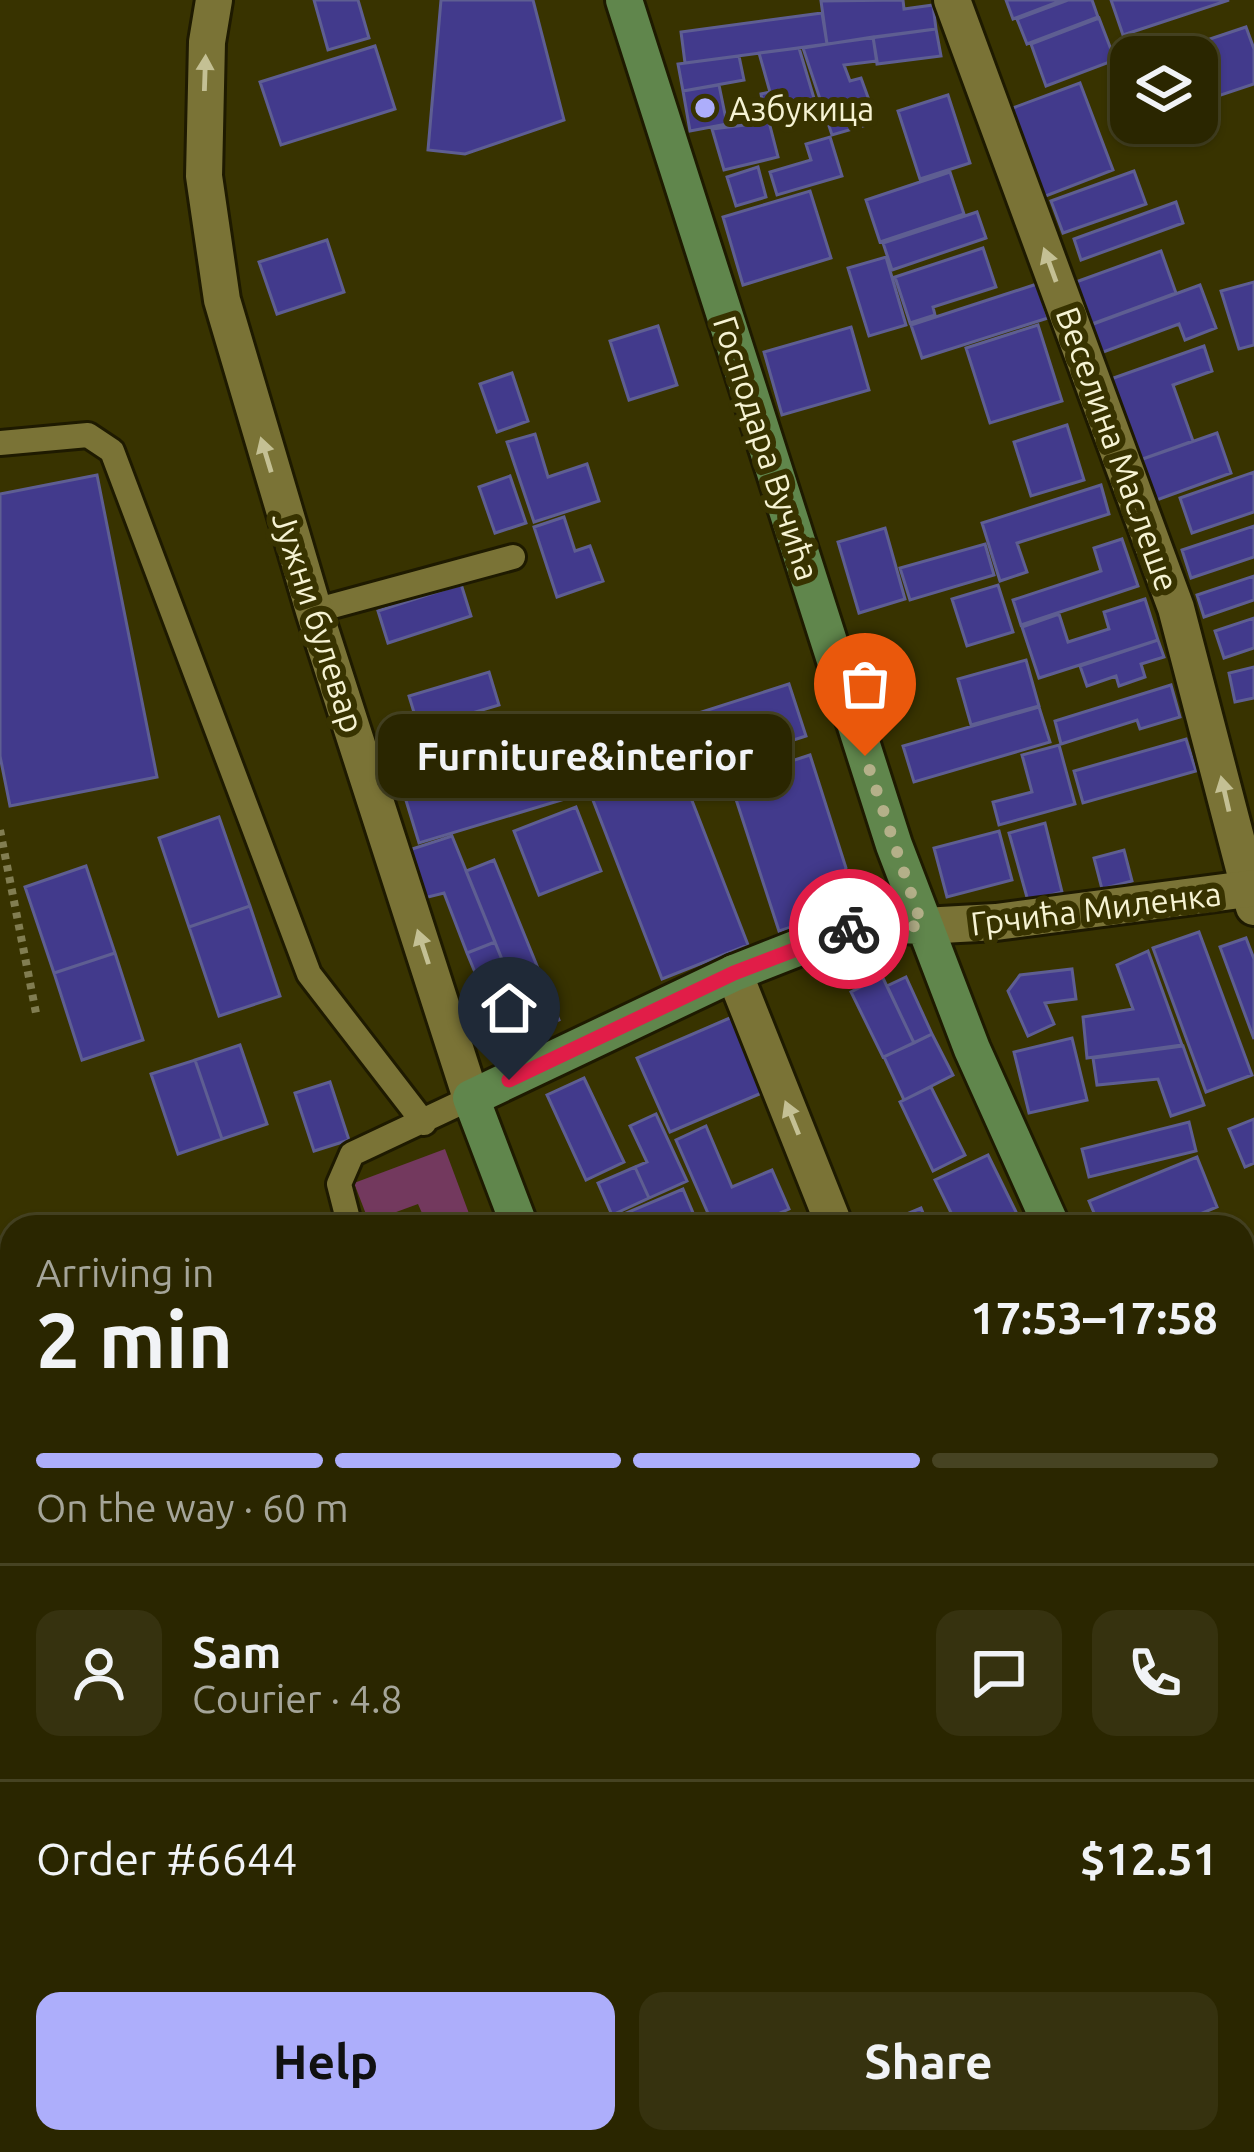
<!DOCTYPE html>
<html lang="en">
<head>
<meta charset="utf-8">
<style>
  :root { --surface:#2a2600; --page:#36320f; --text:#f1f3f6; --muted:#a5a599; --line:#464322; --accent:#adaefb }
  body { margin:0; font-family:Ubuntu,sans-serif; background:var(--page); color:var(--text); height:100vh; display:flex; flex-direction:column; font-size:45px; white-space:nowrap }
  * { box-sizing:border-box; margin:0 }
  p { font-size:39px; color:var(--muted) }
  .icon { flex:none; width:66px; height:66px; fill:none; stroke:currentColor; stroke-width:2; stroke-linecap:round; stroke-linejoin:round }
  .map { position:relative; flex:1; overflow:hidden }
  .details { position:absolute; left:0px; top:1215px; width:1254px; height:939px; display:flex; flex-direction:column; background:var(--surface); border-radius:36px 36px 0 0; box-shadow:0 3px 9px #0004,0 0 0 3px var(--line) }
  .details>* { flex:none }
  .fabs { position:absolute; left:1110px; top:36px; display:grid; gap:24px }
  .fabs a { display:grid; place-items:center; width:108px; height:108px; border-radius:24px; background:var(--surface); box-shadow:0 3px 9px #0004,0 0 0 3px var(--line); font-size:60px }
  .pin { position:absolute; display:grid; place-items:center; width:102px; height:102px; color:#fff; margin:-123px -51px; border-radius:50% 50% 50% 0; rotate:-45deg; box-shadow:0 0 12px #0007 }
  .pin .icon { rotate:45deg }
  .courier { position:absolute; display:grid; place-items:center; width:120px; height:120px; margin:-60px; border:9px solid #e11d48; border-radius:50%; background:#fff; color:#222; box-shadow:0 3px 15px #0007 }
  .bubble { position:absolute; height:84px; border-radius:24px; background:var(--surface); box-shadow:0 3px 9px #0004,0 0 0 3px var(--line); font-size:39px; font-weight:700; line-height:84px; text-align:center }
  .head em { font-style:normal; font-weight:700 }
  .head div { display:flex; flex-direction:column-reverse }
  .head { display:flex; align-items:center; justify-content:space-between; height:204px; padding:0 36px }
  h1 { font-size:78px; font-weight:700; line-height:90px }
  .bar { display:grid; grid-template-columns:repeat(4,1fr); gap:18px 12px; align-content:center; height:144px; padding:0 36px }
  .bar i { height:15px; border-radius:9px; background:var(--line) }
  .bar .active { background:var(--accent) }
  .bar p { grid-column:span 4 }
  .line { display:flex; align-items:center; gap:30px; padding:0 36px; border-top:3px solid var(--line) }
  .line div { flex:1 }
  .round { display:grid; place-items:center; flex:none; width:126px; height:126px; border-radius:24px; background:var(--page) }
  .primary-button { display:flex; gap:24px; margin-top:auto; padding:24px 36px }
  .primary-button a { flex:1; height:138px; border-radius:24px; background:var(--accent); color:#111; font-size:48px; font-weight:700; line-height:138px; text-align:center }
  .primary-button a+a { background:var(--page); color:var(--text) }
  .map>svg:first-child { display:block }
  .green { fill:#73395e }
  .building { fill:#423a8c; stroke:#5e5e92; stroke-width:3 }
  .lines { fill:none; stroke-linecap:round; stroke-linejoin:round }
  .service-casing { stroke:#1e1a00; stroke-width:30 }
  .minor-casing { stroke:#1e1a00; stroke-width:42 }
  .tertiary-casing { stroke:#1e1a00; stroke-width:42 }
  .secondary-casing { stroke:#1e1a00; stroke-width:42 }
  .path { stroke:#817d51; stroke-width:8; stroke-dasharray:6 6; stroke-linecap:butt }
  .service { stroke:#7a7336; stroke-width:24 }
  .minor { stroke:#7a7336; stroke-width:36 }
  .tertiary { stroke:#7a7336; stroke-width:36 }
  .secondary { stroke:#60864c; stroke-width:36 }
  .oneway { fill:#c4c094 }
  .done { stroke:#b4b089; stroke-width:12; stroke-dasharray:0 21.6 }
  .route { stroke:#e11d48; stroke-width:15 }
  .poi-dot { fill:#adaefb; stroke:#383300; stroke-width:4.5 }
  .labels { text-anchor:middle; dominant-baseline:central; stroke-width:12; stroke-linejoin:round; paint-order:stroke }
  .poi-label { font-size:33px; fill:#f6f3d3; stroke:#383300; text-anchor:start }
  .street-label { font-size:33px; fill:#f6f3d3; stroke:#383300 }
</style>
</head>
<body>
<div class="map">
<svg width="1254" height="2152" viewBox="0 0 1254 2152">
  <rect width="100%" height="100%" fill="#383300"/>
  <path class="green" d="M445,1149L474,1227H428L418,1204L369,1222L354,1183Z"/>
  <path class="building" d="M314,0H358L369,38L328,50Z
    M441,0H533L564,120L465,154L428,150Z
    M903,0L904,9L933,5L936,29L827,44L821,1Z
    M1006,0H1063L1013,19Z
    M1068,0H1092L1098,17L1027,44L1017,19Z
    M1111,0H1229L1123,35Z
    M822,13L827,44L685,63L681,32Z
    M1099,18L1115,60L1046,86L1031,44Z
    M1246,27L1254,49V84L1197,103V72L1203,70L1195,44Z
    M936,29L941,56L877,64L873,37Z
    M873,37L877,61L844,65L850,81L861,78L869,100L856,104L863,126L832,135L803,48Z
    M375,46L395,109L281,145L260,82Z
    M799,48L819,115L766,122L761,94L770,92L759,53Z
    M739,56L744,80L683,91L678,64Z
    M1080,83L1113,170L1043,197L1010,109Z
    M719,85L727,124L690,131L683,91Z
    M948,95L970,163L920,179L898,111Z
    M769,122L778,157L724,170L712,129Z
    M830,137L842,176L777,195L770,172L811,160L806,144Z
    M758,167L766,197L736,206L727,177Z
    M1134,171L1146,204L1063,233L1051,201Z
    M950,172L964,214L880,242L866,200Z
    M810,191L831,258L743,285L723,217Z
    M1176,202L1183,223L1081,260L1074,239Z
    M977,212L986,238L892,270L883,243Z
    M327,240L344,292L277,314L259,262Z
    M983,248L996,287L933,307L935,315L910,323L895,277Z
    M1161,251L1176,293L1092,324L1076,282Z
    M886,257L906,325L869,336L848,268Z
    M1254,282V345L1239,349L1221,291Z
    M1037,284L1048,318L922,358L911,325Z
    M1200,285L1216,328L1185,340L1179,324L1095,355L1085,327Z
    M1038,325L1062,401L990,423L966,348Z
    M658,326L677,385L629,400L610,341Z
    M851,327L869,390L782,415L764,352Z
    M1204,346L1212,371L1173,385L1193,441L1137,461L1108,380Z
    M512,373L528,421L497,432L480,384Z
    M1067,425L1084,480L1031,496L1014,442Z
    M1217,433L1231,473L1151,502L1137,461Z
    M535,434L548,477L587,464L599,501L534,522L507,442Z
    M1254,472V512L1192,533L1180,498Z
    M97,475L157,777L10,806L0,756V494Z
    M510,476L526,523L495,533L479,487Z
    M1101,485L1109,514L1017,543L1027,572L1000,581L982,523Z
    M564,517L575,551L590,546L603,581L557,597L534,527Z
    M1254,526V557L1191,578L1182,550Z
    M885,528L905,599L859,613L838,542Z
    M1122,539L1138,586L1021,625L1013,600L1101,571L1094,548Z
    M985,544L994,575L910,600L900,568Z
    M1254,576V600L1204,617L1197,595Z
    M461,584L471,616L388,643L378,611Z
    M998,585L1013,632L967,646L952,599Z
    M1145,599L1158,640L1039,678L1022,627L1059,614L1068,642L1109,629L1104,612Z
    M1254,618V648L1224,658L1215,631Z
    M1158,640L1164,657L1141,664L1145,677L1119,686L1116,676L1087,686L1080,666Z
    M1026,660L1039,706L971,725L958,679Z
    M1254,667V698L1235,702L1229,673Z
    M489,672L499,705L419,729L409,696Z
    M789,684L806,736L700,770L683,718Z
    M1171,685L1180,717L1140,729L1137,720L1061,744L1055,721Z
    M1039,707L1050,742L914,782L903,746Z
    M572,739L588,792L419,843L404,794L480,771L488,797L528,785L519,755Z
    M1186,739L1196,771L1083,803L1074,771Z
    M1059,745L1075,804L999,825L993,802L1032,792L1022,755Z
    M810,755L846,868L826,916L779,931L730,781Z
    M677,762L748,945L662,979L591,795Z
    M576,807L601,871L539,895L514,831Z
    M219,817L250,906L189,927L159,838Z
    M1045,823L1062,892L1028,901L1009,833Z
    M999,831L1012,880L947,897L934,848Z
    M452,836L495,942L467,953L444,893L424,898L409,850Z
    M1124,850L1132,881L1102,889L1094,858Z
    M494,860L559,1020L531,1031L466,871Z
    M86,866L115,953L54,973L25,887Z
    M250,906L280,996L219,1016L189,927Z
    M1199,932L1252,1075L1206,1092L1153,948Z
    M1246,938L1254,959V1039L1220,947Z
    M495,942L531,1031L504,1042L467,953Z
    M1148,951L1182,1045L1087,1058L1083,1017L1133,1009L1117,965Z
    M115,953L143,1040L82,1060L54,973Z
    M1072,969L1076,999L1045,1003L1054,1024L1028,1036L1008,991L1020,975Z
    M882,976L914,1043L883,1057L851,992Z
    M906,977L932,1034L914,1043L887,986Z
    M732,1017L764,1092L670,1132L637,1058Z
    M932,1034L953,1075L904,1100L884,1057Z
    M1072,1038L1087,1100L1029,1113L1014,1052Z
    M240,1045L267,1124L222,1139L195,1060Z
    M1183,1046L1204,1105L1171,1116L1158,1079L1097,1085L1093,1058Z
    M195,1060L222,1139L178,1154L151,1074Z
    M584,1078L624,1162L586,1180L547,1095Z
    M330,1082L349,1140L314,1151L295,1093Z
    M931,1087L965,1155L933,1171L900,1102Z
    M656,1114L687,1181L649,1198L635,1167L647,1162L630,1126Z
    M1254,1119V1163L1245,1167L1229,1129Z
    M1189,1122L1196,1151L1089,1177L1082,1149Z
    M706,1126L732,1187L772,1170L789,1209L748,1227H714L676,1140Z
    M988,1155L1018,1216L995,1227H958L935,1180Z
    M1197,1157L1217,1207L1169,1227H1100L1089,1201Z
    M635,1167L649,1198L612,1215L598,1183Z
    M683,1189L699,1227H623L619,1216Z
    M921,1208L929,1227H876Z
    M1242,1288L1254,1317V1343L1242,1348Z
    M1254,1373V1411L1242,1416V1378Z
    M1254,1434V1532L1242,1504V1439Z
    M12,1578V1631L3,1634L12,1676L0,1679V1581Z
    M12,1690V1722L0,1724V1693Z
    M1251,1779L1254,1829L1242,1834V1783Z
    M12,1828V1865L0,1868V1831Z
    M12,1937V1970L0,1973V1940Z
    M80,2142H181L184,2152H82Z
    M320,2142H401L402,2147L311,2152L309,2145Z
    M430,2142H461L463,2152H408L407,2146Z
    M619,2142H663L667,2152H622Z
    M683,2142H794L797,2152H686Z
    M970,2142H1035L1014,2152H975Z"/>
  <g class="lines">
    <defs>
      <path id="service" d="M0,443L88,435L112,451L309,974L424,1123
        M314,611L513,557
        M350,1227L339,1184L352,1154L471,1098
        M0,1343L12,1385"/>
      <path id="minor" d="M214,0L207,42L204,176L222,300L314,611L471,1098
        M952,0L1176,608L1254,907
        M734,973L835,1227
        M1242,2084L1254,2078
        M229,2142L232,2152
        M571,2142L574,2152
        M1196,2142L1199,2152
        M1110,2152L1129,2142"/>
      <path id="tertiary" d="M923,926L996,922L1254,888
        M0,1531L12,1527"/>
      <path id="secondary" d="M624,0L894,845L972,1049L1052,1227
        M520,1227L471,1098L734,973L833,934L877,924L923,926
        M1242,1648L1254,1675
        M865,2142L868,2152"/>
    </defs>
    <use href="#service" class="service-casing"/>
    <use href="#minor" class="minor-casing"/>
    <use href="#tertiary" class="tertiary-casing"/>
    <use href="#secondary" class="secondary-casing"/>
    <path class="path" d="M0,830L36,1013"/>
    <use href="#service" class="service"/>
    <use href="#minor" class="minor"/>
    <use href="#tertiary" class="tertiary"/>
    <use href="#secondary" class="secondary"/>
  </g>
  <defs><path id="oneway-solid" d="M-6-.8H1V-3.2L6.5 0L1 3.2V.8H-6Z" transform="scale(3)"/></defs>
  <g class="oneway">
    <use href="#oneway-solid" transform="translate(205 73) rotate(-88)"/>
    <use href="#oneway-solid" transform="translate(1050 265) rotate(-110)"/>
    <use href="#oneway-solid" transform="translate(266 455) rotate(-107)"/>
    <use href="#oneway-solid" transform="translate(1225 794) rotate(-103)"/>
    <use href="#oneway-solid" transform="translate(423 947) rotate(-108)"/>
    <use href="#oneway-solid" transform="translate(792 1118) rotate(-112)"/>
  </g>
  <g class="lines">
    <path class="done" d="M849,929L922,926L865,756"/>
    <path class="route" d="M509,1080L734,973L849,929"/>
  </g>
  <circle class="poi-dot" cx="705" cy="108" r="12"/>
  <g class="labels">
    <g class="poi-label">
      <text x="729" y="108">Азбукица</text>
    </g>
    <g class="street-label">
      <text transform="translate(767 448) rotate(72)">Господара Вучића</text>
      <text transform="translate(1118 449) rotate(70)">Веселина Маслеше</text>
      <text transform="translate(319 622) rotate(72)">Јужни булевар</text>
      <text transform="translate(1096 908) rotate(-7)">Грчића Миленка</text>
    </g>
  </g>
</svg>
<div class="fabs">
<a><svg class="icon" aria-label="layers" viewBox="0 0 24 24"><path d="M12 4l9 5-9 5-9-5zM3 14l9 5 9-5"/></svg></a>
</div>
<div class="pin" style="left:865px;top:756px;background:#ea580c"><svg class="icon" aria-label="bag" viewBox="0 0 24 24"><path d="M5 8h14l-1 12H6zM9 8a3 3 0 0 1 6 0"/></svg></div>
<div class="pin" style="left:509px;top:1080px;background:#1f2937"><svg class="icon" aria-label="home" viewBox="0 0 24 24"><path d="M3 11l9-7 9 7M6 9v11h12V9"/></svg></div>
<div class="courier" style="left:849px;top:929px"><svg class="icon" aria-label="bike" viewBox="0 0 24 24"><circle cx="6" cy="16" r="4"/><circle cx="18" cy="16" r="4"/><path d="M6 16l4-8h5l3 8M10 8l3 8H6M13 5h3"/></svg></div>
<div class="bubble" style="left:378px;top:714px;width:414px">Furniture&amp;interior</div>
<section class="details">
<div class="head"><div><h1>2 min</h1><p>Arriving in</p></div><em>17:53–17:58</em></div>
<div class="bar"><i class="active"></i><i class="active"></i><i class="active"></i><i></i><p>On the way · 60 m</p></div>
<div class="line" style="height:216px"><a class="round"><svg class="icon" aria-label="person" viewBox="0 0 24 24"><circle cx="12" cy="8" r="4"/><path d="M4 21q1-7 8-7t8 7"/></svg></a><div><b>Sam</b><p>Courier · 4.8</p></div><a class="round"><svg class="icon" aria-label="chat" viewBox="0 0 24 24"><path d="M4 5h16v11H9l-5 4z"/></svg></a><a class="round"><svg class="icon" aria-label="phone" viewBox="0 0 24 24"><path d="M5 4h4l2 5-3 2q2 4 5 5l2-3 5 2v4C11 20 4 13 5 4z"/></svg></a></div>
<div class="line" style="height:156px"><div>Order #6644</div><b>$12.51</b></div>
<div class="primary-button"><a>Help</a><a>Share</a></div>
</section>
</div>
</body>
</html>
